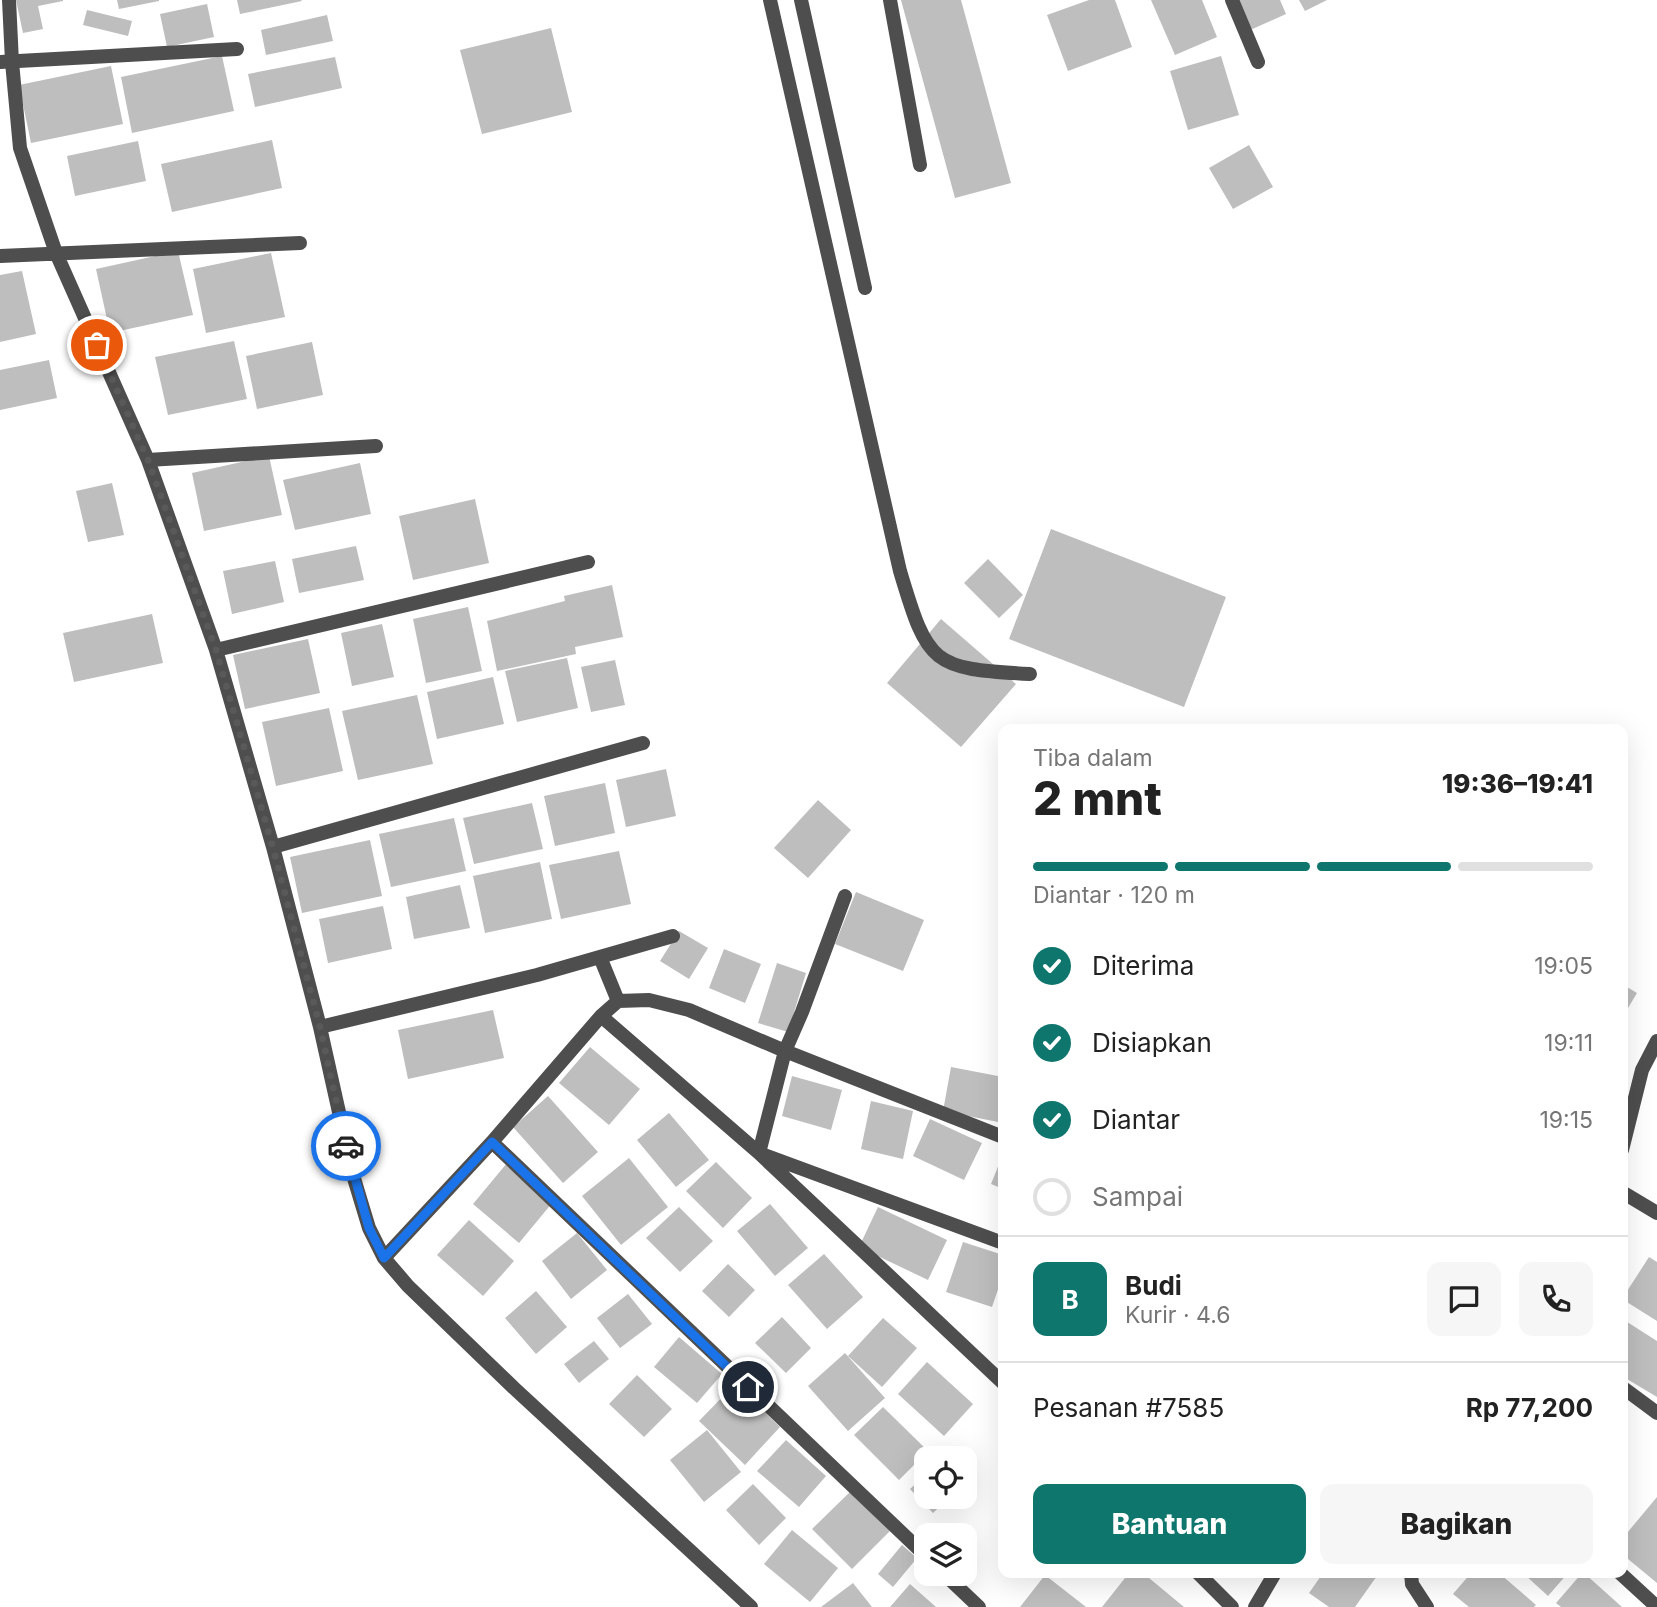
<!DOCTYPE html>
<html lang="id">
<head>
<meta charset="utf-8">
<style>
  :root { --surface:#fff; --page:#f6f6f6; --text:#222; --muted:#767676; --line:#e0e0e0; --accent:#0f766e }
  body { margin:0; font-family:Inter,sans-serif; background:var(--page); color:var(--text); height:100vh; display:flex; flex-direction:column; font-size:26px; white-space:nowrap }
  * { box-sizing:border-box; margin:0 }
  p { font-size:23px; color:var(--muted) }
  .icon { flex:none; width:38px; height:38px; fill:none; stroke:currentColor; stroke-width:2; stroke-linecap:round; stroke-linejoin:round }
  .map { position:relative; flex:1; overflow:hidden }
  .panel { position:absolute; left:998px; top:724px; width:630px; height:854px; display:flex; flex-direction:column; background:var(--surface); border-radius:14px; box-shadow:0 7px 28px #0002 }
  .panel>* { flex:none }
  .controls { position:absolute; left:914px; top:1446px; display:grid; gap:14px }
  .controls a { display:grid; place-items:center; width:63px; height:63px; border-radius:14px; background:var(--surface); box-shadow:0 7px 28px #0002; font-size:35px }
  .pin { position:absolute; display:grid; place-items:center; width:60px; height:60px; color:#fff; margin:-30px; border:4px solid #fff; border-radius:50%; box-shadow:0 2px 7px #0007 }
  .courier { position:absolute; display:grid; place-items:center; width:70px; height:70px; margin:-35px; border:5px solid #1a73e8; border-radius:50%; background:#fff; color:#222; box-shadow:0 2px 9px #0007 }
  .overview em { font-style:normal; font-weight:800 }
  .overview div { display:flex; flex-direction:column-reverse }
  .overview { display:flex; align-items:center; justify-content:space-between; height:119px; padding:0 35px }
  h1 { font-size:46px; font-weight:800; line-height:52px }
  .bar { display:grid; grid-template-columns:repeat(4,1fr); gap:10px 7px; align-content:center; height:84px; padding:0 35px }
  .bar i { height:9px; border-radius:5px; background:var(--line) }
  .bar .active { background:var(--accent) }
  .bar p { grid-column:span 4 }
  .line { display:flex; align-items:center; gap:18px; padding:0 35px; border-top:2px solid var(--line) }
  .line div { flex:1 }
  .round { display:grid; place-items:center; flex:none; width:74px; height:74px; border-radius:14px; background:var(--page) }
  ol { padding:0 35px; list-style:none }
  li { display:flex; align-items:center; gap:21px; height:77px }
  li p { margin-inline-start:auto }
  li .icon { padding:7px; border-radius:50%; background:var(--accent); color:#fff; stroke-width:4 }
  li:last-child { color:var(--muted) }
  li i { width:38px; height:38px; border:4px solid var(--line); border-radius:50% }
  .cta { display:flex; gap:14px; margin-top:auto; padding:14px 35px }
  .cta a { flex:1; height:80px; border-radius:14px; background:var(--accent); color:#fff; font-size:28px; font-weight:800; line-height:80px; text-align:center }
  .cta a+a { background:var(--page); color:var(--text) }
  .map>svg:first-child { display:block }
  .building { fill:#bebebe }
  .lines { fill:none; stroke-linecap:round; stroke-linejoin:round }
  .service { stroke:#4e4e4e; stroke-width:14 }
  .minor { stroke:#4e4e4e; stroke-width:14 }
  .done { stroke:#595959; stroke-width:7; stroke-dasharray:0 12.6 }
  .route { stroke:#1a73e8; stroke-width:9 }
</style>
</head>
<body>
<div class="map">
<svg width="1657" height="1607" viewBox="0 0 1657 1607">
  <rect width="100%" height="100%" fill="#fff"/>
  <path class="building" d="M16,0H63V1L38,6L43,29L23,33Z
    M117,0H159V1L119,9Z
    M237,0H301L302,1L240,14Z
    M901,0H961L1011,183L955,198Z
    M1089,0H1115L1132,47L1068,71L1047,15Z
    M1151,0H1202L1217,37L1175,55Z
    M1234,0H1280L1286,14L1248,31Z
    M1299,0H1327L1305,11Z
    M207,4L214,37L167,47L160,14Z
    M87,10L132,21L128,36L83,25Z
    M327,15L333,41L266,55L261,30Z
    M551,28L572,112L482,134L460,50Z
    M222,56L234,111L132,133L121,77Z
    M1221,56L1239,115L1188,130L1170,71Z
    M335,57L342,88L255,107L248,74Z
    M111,66L123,124L31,143L19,85Z
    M272,140L282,188L172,212L161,164Z
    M138,141L146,181L75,196L67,156Z
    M1249,145L1273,187L1233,209L1209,168Z
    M178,251L193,315L110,333L96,269Z
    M271,253L285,317L206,333L193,269Z
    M22,271L36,334L0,342V275Z
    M234,341L247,399L168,415L155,357Z
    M312,342L323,395L257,409L246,356Z
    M49,360L57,398L0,410V370Z
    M269,456L282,515L204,531L192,473Z
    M360,463L371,514L295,530L283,480Z
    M112,483L124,535L88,542L76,491Z
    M475,499L489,563L413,580L399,516Z
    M1051,529L1226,597L1184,707L1009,639Z
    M356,546L364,580L299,593L292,559Z
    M988,559L1023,595L999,618L964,583Z
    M275,561L284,602L232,614L223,571Z
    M612,585L623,637L575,647L576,654L497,671L487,621L565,601L564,596Z
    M468,607L482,671L426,683L413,619Z
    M152,614L163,663L74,682L63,633Z
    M941,619L1016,684L961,747L887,683Z
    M382,624L394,677L352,686L341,633Z
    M308,639L320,693L245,709L233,655Z
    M567,658L578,708L517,722L505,671Z
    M615,660L625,705L591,712L581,667Z
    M493,677L504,724L437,739L427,692Z
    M417,695L433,764L358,780L342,711Z
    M329,708L343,771L276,786L262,722Z
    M666,769L676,816L626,827L616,780Z
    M605,783L615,833L555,846L544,796Z
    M818,800L851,830L808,878L774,848Z
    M532,803L543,849L474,864L463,818Z
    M454,818L466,871L391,887L379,834Z
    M370,840L382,896L302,913L290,857Z
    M619,851L631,904L561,919L549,865Z
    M540,862L552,919L485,933L473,876Z
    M460,885L470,928L414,939L406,897Z
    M856,892L924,920L903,971L835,944Z
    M383,906L392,949L328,963L319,919Z
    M679,931L708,948L689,979L660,961Z
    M724,949L761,964L745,1003L709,988Z
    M777,963L806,973L788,1032L758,1023Z
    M1622,984L1637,993L1622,1018Z
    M493,1010L504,1058L408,1079L398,1030Z
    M590,1047L640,1089L609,1125L559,1083Z
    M951,1067L1003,1077V1123L943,1111Z
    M792,1076L842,1090L831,1130L782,1116Z
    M548,1096L598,1152L563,1183L513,1127Z
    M871,1101L913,1111L903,1159L861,1149Z
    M669,1113L709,1160L676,1187L637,1140Z
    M930,1119L982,1143L964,1180L913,1156Z
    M1003,1154V1189L991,1184Z
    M629,1158L668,1207L621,1245L582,1196Z
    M716,1162L752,1198L723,1228L686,1191Z
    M507,1163L553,1202L519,1243L473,1204Z
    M770,1204L808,1248L775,1276L737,1231Z
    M679,1207L713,1241L680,1272L646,1238Z
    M878,1207L947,1240L928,1280L859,1247Z
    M469,1220L514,1261L483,1296L437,1255Z
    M577,1233L607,1270L571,1299L542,1261Z
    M963,1242L1003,1255V1275L992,1307L946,1292Z
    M824,1254L863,1297L827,1329L788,1285Z
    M1649,1257L1657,1262V1321L1622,1299Z
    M728,1264L755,1290L729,1317L702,1291Z
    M536,1291L567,1327L536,1354L505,1318Z
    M628,1294L652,1324L620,1348L597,1318Z
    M782,1317L811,1348L786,1373L755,1343Z
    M883,1318L917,1348L882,1387L848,1356Z
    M1624,1320L1657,1341V1397L1622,1376Z
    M679,1337L722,1374L697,1403L654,1367Z
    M594,1341L609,1359L579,1383L564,1364Z
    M845,1353L885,1398L848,1431L808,1386Z
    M927,1362L973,1404L944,1436L898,1394Z
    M637,1375L672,1409L644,1437L609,1404Z
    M735,1384L780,1427L745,1465L699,1421Z
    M883,1407L928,1451L899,1480L854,1435Z
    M707,1430L741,1472L704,1502L670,1460Z
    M786,1440L826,1476L799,1507L757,1471Z
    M926,1474V1496H951L933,1513L910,1489Z
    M753,1484L786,1518L759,1545L726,1510Z
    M851,1491L890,1531L852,1569L812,1529Z
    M1657,1497V1583L1622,1554V1539Z
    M792,1530L838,1568L810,1602L764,1564Z
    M902,1545L917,1558L893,1587L878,1574Z
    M1129,1573H1143L1184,1607H1102Z
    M1323,1573H1379L1355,1607H1329L1309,1593Z
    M1471,1573H1499L1536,1605L1534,1607H1469L1453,1594Z
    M1523,1573H1568L1548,1596Z
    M1582,1573H1584L1622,1607H1561L1556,1603Z
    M1045,1575L1086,1607H1020Z
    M853,1583L872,1607H821Z
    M910,1584L936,1607H890Z"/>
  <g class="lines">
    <path class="service" d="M801,0L865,288
      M890,0L920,165"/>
    <path class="minor" d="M9,0L12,62L20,148L56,253L148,460L216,650L273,847L320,1027L353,1175L369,1228L384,1258L408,1286L515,1389L751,1607
      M770,0L900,571C928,665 932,669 1030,674
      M1232,0L1258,62
      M0,62L237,49
      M0,256L300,243
      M148,460L376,446
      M216,650L588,562
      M273,847L643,743
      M845,896L802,1012L785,1051L759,1153L1003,1243
      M600,957L618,1001
      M601,1016L759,1153L1003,1383
      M320,1027L537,975L673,936
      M492,1142L926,1556
      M1622,1150L1642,1070L1657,1041
      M1622,1192L1657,1213
      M384,1258L492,1142L601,1016L618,1001L649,1000L689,1010L785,1051L1003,1137
      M1622,1387L1657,1413
      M943,1573L979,1607
      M1198,1573L1232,1607
      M1411,1573L1412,1584L1427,1607
      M1620,1573L1657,1607
      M1255,1607L1275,1573"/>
  </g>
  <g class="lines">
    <path class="done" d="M97,345L148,460L216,650L273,848L320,1027L346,1146"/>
    <path class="route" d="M346,1146L369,1228L384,1258L492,1142L748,1387"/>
  </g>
</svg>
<div class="controls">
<a><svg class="icon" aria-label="locate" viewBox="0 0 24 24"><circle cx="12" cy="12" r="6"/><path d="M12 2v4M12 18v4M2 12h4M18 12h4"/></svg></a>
<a><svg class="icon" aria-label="layers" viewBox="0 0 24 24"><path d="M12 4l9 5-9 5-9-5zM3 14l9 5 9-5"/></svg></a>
</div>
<div class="pin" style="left:97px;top:345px;background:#ea580c"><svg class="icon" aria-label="bag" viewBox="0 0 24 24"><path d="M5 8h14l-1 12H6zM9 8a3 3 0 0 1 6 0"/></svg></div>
<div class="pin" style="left:748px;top:1387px;background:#1f2937"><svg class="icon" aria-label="home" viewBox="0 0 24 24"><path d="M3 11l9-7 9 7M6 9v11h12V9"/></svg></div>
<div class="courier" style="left:346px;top:1146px"><svg class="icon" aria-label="car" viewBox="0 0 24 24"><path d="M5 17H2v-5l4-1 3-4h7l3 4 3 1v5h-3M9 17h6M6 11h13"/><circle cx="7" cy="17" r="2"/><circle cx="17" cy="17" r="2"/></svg></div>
<section class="panel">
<div class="overview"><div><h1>2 mnt</h1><p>Tiba dalam</p></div><em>19:36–19:41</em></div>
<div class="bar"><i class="active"></i><i class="active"></i><i class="active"></i><i></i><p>Diantar · 120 m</p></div>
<ol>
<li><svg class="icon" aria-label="check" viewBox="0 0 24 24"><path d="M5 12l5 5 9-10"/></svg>Diterima<p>19:05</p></li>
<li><svg class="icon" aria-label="check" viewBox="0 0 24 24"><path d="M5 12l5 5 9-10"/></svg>Disiapkan<p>19:11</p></li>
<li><svg class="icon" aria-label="check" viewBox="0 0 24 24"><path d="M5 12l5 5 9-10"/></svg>Diantar<p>19:15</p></li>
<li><i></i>Sampai</li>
</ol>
<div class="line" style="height:126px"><b class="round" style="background:var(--accent);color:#fff">B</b><div><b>Budi</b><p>Kurir · 4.6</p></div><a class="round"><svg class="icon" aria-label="chat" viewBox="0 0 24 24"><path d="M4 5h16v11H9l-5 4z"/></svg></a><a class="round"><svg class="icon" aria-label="phone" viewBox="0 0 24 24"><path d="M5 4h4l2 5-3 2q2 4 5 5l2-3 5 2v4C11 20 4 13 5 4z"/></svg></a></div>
<div class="line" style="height:91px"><div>Pesanan #7585</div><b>Rp 77,200</b></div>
<div class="cta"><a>Bantuan</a><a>Bagikan</a></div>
</section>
</div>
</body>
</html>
